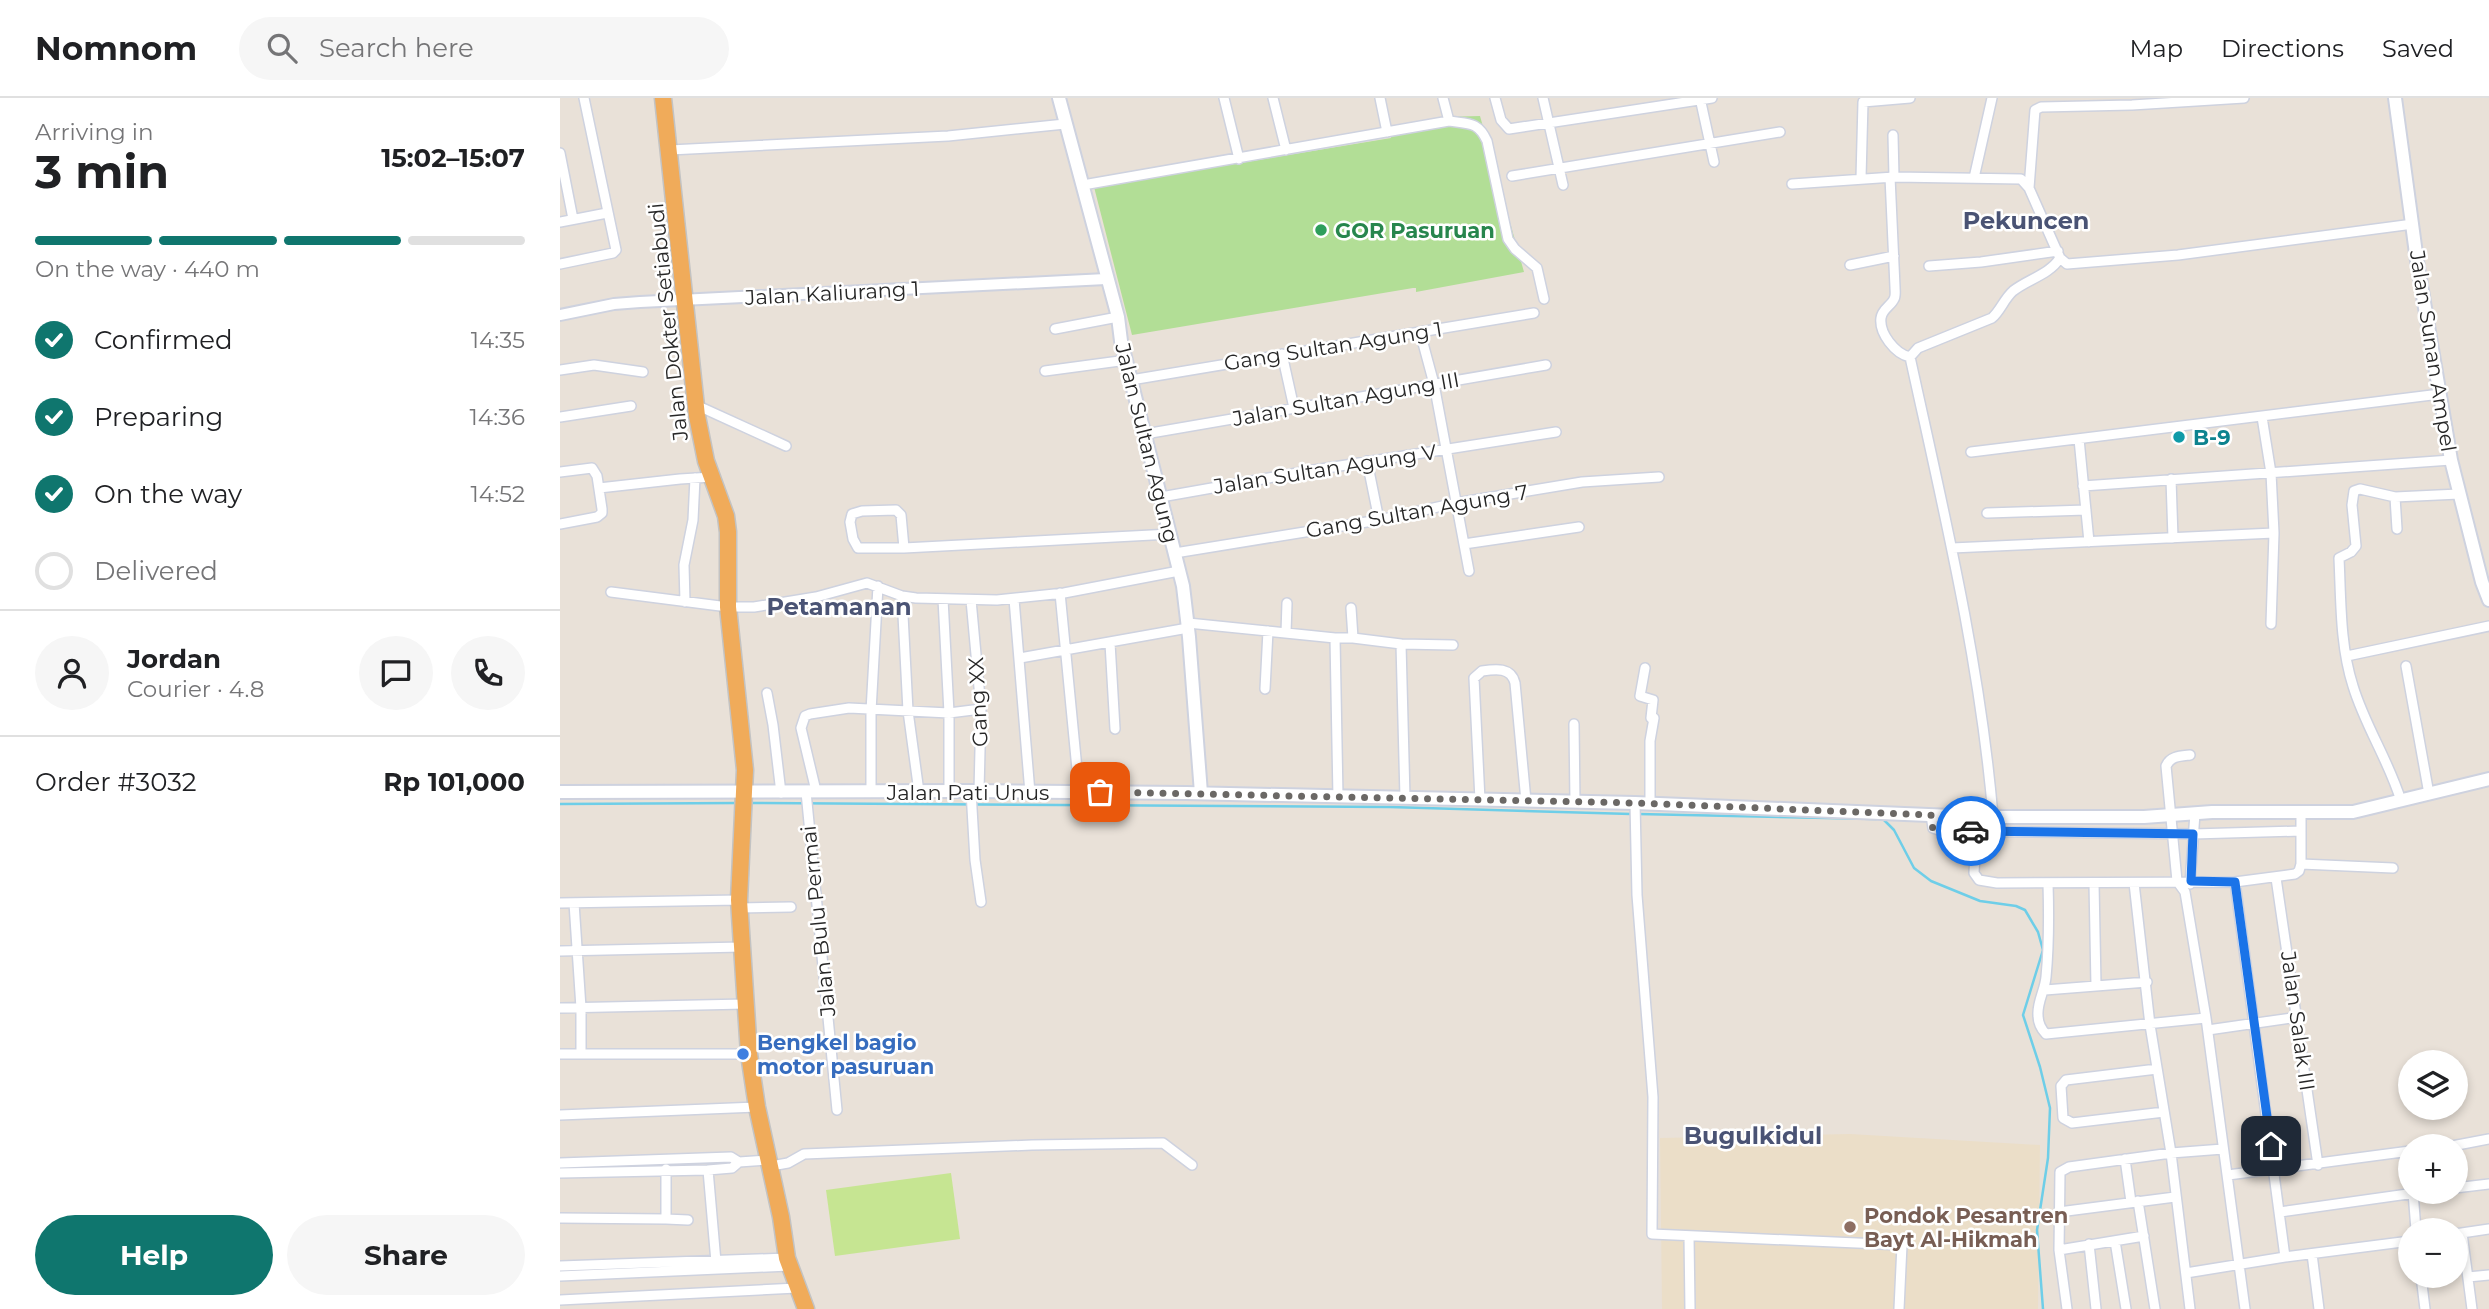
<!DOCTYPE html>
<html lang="en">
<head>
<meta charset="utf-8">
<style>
  :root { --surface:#fff; --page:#f6f6f6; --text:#202124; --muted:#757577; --line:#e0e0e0; --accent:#0f766e }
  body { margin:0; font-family:Montserrat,sans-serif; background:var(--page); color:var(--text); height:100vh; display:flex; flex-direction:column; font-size:26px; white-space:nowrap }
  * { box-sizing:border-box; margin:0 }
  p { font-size:23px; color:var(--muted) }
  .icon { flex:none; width:38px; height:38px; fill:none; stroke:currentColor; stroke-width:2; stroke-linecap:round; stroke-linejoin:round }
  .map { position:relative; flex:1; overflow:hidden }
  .side { display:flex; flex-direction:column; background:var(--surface); width:560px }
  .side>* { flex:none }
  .tools { position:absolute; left:1838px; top:952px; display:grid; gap:14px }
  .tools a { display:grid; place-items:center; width:70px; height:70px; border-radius:50%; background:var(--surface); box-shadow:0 4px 10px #0003; font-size:35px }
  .pin { position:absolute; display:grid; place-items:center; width:60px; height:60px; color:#fff; margin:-30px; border-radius:14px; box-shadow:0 4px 10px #0006 }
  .courier { position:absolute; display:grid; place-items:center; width:70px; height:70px; margin:-35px; border:5px solid #1a73e8; border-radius:50%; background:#fff; color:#222; box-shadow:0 2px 9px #0007 }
  .headline em { font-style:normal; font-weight:700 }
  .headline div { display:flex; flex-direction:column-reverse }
  .headline { display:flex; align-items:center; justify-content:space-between; height:119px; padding:0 35px }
  h1 { font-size:46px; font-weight:700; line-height:52px }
  .bar { display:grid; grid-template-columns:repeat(4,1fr); gap:10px 7px; align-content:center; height:84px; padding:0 35px }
  .bar i { height:9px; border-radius:5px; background:var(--line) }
  .bar .on { background:var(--accent) }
  .bar p { grid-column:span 4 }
  .line { display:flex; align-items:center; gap:18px; padding:0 35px; border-top:2px solid var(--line) }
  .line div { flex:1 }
  .round { display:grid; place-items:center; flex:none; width:74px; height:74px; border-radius:37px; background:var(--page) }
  ol { padding:0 35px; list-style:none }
  li { display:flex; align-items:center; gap:21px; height:77px }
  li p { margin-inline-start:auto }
  li .icon { padding:7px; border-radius:50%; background:var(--accent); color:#fff; stroke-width:4 }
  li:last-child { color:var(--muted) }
  li i { width:38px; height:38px; border:4px solid var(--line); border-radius:50% }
  .cta { display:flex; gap:14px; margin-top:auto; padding:14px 35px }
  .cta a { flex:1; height:80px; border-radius:42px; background:var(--accent); color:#fff; font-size:28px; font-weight:700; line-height:80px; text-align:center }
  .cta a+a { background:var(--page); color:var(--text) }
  header { display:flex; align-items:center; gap:42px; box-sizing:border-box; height:98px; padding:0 35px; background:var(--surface); border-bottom:2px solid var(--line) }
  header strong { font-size:33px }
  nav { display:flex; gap:38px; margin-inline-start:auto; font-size:24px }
  .search { width:490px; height:63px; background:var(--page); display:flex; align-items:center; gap:18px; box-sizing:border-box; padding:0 24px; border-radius:38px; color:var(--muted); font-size:26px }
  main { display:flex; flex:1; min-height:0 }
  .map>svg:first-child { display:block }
  .education { fill:#ebdec8 }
  .green { fill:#b2de96 }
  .pitch { fill:#c6e592 }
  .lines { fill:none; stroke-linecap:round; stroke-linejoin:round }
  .stream { stroke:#6ecee8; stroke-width:2.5 }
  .minor-casing { stroke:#ced2df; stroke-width:12 }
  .tertiary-casing { stroke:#ced2df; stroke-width:14 }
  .secondary-casing { stroke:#ced2df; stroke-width:16 }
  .trunk-casing { stroke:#c3c3c3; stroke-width:19 }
  .minor { stroke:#fff; stroke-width:9 }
  .tertiary { stroke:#fff; stroke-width:10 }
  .secondary { stroke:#fff; stroke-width:12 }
  .trunk { stroke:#f0ab5a; stroke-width:16 }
  .done { stroke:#6b6865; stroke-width:7; stroke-dasharray:0 12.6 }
  .route { stroke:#1a73e8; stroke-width:9 }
  .leisure-dot { fill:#2e9e5b; stroke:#fff; stroke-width:2.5 }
  .culture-dot { fill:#0f9aa8; stroke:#fff; stroke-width:2.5 }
  .shop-dot { fill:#3f7fe0; stroke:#fff; stroke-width:2.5 }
  .education-dot { fill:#8d6e63; stroke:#fff; stroke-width:2.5 }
  .labels { text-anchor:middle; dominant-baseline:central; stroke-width:5; stroke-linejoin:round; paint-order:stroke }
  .leisure-label { font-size:21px; font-weight:bold; fill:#27864d; stroke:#fff; text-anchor:start }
  .street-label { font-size:21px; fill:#272727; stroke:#fff }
  .culture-label { font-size:21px; font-weight:bold; fill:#0d838f; stroke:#fff; text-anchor:start }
  .shop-label { font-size:21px; font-weight:bold; fill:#366cbe; stroke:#fff; text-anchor:start }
  .education-label { font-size:21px; font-weight:bold; fill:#785e54; stroke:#fff; text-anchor:start }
  .quarter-label { font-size:24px; font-weight:bold; fill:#4a5374; stroke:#fff }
</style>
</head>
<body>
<header>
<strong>Nomnom</strong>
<div class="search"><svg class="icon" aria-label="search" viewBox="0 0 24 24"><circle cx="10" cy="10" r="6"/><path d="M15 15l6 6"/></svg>Search here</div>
<nav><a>Map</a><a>Directions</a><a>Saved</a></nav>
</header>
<main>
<section class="side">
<div class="headline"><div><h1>3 min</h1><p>Arriving in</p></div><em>15:02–15:07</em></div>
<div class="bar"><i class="on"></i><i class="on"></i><i class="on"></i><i></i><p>On the way · 440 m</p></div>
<ol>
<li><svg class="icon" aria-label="check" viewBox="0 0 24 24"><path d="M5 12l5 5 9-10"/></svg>Confirmed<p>14:35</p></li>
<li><svg class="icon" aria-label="check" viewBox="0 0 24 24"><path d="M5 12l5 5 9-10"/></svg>Preparing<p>14:36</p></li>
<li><svg class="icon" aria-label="check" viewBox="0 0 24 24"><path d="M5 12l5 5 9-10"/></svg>On the way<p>14:52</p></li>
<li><i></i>Delivered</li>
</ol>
<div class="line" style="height:126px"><a class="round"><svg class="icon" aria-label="person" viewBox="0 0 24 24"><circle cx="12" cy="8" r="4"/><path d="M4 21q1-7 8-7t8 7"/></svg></a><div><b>Jordan</b><p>Courier · 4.8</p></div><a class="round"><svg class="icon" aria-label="chat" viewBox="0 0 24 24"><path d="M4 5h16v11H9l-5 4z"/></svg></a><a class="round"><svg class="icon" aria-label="phone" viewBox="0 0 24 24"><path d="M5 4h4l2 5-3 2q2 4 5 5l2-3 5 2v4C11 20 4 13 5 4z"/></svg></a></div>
<div class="line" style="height:91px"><div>Order #3032</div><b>Rp 101,000</b></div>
<div class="cta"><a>Help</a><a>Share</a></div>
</section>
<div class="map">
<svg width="1929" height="1211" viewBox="0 0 1929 1211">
  <rect width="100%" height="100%" fill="#e9e1d8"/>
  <path class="education" d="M1290,1036L1480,1047L1478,1211H1102L1100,1040Z"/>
  <path class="green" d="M920,18L964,174L856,194V190H853L572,237L534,89L831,40V28L881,19Z"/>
  <path class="pitch" d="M391,1075L400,1141L275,1158L266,1092Z"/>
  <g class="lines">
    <path class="stream" d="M189,705L830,709L1071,716
      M0,706L179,705
      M1078,716L1316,721
      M1323,721L1334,732L1354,770L1371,783L1420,803L1456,808L1465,812L1478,834L1483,852L1463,917L1480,969L1490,1010L1488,1060L1477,1132L1483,1211"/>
    <defs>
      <path id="minor" d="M664,0L679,61
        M713,0L726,52
        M820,0L827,34
        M883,0L889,23
        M935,0L941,22L949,31L1152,0
        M983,0L1003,87
        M1140,0L1154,64
        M1333,37L1334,79
        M110,52L388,38L505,26
        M0,55L13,121
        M952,78L1220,34
        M1330,79L1335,189C1335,193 1336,198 1334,201C1331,208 1322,211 1321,220C1319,235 1335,256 1350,259
        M1301,80L1303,4L1350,0
        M1414,80L1432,0
        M1232,86L1334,79L1461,81L1469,90L1500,160L1507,166L1618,157L1853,126
        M523,87L889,23C908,26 918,23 927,43L948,141L955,151L977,170L984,201
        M1469,90L1475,12L1481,9L1572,7L1684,0
        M0,124L47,115
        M0,166L53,155L56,152L24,0
        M1290,167L1334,158
        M1369,168L1421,164L1498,153
        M495,231L558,219
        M860,234L874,286L909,473
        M722,256L734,310
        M1350,259C1383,410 1420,563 1433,718
        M1350,259L1358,250L1432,220C1441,212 1444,201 1453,193C1468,181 1489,177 1500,160
        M0,272L34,267L83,274
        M485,273L567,262
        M571,282L974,215
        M136,307L226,348
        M0,319L71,308
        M1702,319L1711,375L1714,435L1711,526
        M585,336L986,267
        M1519,341L1529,444
        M1411,354L1880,296
        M807,363L819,422
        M0,374L32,370L37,378L42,411V415L37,419L0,426
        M1611,381L1613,440
        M1523,388L1891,362
        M39,390L120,381L152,379
        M601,399L748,373L996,334
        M1835,399L1837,431
        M1427,415L1526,412
        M904,446L1019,429
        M344,450L341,417L336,412L302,413L292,416L290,424L293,441L298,450H344L611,436
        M1392,450L1714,435
        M615,455L819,422L896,405L1022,384L1099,379
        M51,494L168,509H194L256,499L307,485L342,498L356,500L437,502L504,495L619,473
        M500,495L520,702
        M342,498L348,613L359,694
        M383,501L389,615V694
        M454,501L470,695
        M411,502L421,611L419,693
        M125,504L124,467L133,422L135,380
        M791,510L793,540
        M628,525L775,540L778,699
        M726,535L727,505
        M775,540H793L841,546L845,700
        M550,545L555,631
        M841,546L893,547
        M1787,558L1929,528
        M460,560L628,530
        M1846,568L1869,696
        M1085,570L1080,598L1093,602L1091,620H1094L1090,643V706
        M705,591L708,533
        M207,595L213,627L221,695
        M1014,626L1015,704
        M1630,657C1621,658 1610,658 1606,668L1617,783L1625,794L1646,920L1685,1211
        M256,693L241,630L245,618L250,616L289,610L389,615L421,611
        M311,693V613L318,488
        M411,693L415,762L421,804
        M246,694L277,1012
        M920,702L914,580L922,573C936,571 951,569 955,585L966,703
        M1841,703C1829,663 1805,628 1793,588C1780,548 1781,502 1779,460L1791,454L1796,448L1792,407L1794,393L1800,391L1835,399L1899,396
        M1075,705L1077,797L1093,999L1092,1136L1342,1147L1339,1211
        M1371,717L1373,730L1382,733L1633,736L1741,733
        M1417,719L1414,775L1419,782L1437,785L1675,784L1735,776L1739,773L1741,766V715
        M1741,766L1833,770
        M1716,780L1758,1067
        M1675,784L1725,1159
        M1488,785C1489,817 1489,848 1486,879C1485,892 1477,904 1478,917C1478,925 1481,931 1486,936L1646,920
        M1534,785L1536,888
        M1574,785L1590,927L1611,1055L1630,1211
        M1630,786L1635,715
        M0,805L179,802
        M14,805L21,910V955
        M179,810L231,809
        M0,853L182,849
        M1485,892L1587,884
        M0,910L185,906
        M1648,932L1738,919
        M0,956H189
        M1597,971L1506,982L1501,988L1503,1020L1512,1025L1604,1014
        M0,1017L197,1009
        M1892,1048L1929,1041
        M1848,1054L1850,1068
        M1565,1061L1571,1104
        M179,1064L209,1062
        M0,1065L171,1059L179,1064L172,1070L148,1072L0,1075
        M211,1068L228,1065L244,1056L472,1047L603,1045L632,1067
        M148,1072L156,1164
        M1668,1077L1850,1053
        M1895,1090L1929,1086
        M1853,1094L1856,1132
        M1578,1103L1595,1211
        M1499,1114L1615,1099
        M1720,1114L1862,1094
        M0,1120L106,1121V1071
        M106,1121L128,1122
        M1902,1135L1912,1211
        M1895,1136L1929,1131
        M1129,1138L1130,1211
        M1555,1143L1566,1211
        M1529,1146L1536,1211
        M1499,1152L1584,1138
        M1752,1156L1759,1211
        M0,1168L227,1160
        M1626,1175L1725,1159L1850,1143
        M0,1178L229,1168
        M1861,1178L1865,1211
        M1908,1179L1929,1177
        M0,1202L237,1190
        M1507,1211L1499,1152L1500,1074L1509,1069L1611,1055L1663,1051"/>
      <path id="tertiary" d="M0,217L54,206L80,204L546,181"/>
      <path id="secondary" d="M499,0L558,219L561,243L623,488L629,539L641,695
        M1835,0L1857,163L1891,362L1922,484L1929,502
        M0,694L411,693L626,695L1075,705L1417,719H1584L1652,714H1793L1929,681"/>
      <path id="trunk" d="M103,0L137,318L146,363L166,418L168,434V509L185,672L179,802L189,956L197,1009L221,1119L227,1160L246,1211"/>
    </defs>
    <use href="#minor" class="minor-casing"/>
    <use href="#tertiary" class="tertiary-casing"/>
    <use href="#secondary" class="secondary-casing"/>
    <use href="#trunk" class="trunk-casing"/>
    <use href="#minor" class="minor"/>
    <use href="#tertiary" class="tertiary"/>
    <use href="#secondary" class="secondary"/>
    <use href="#trunk" class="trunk"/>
  </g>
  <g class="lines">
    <path class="done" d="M540,694L1075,705L1371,717L1372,729L1375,732L1411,733"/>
    <path class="route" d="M1411,733L1633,736L1631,783L1675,784L1711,1048"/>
  </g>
  <circle class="leisure-dot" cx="761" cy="132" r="7"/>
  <circle class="culture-dot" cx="1619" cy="339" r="7"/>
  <circle class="shop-dot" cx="183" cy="956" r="7"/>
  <circle class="education-dot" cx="1290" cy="1129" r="7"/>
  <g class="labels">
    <g class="leisure-label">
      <text x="775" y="132">GOR Pasuruan</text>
    </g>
    <g class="street-label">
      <text transform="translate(272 195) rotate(-3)">Jalan Kaliurang 1</text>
      <text transform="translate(108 224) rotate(-96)">Jalan Dokter Setiabudi</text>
      <text transform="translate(773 248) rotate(-9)">Gang Sultan Agung 1</text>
      <text transform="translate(1873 253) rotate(81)">Jalan Sunan Ampel</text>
      <text transform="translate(786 301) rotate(-10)">Jalan Sultan Agung III</text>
      <text transform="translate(587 345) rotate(76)">Jalan Sultan Agung</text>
      <text transform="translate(765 371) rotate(-9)">Jalan Sultan Agung V</text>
      <text transform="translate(857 413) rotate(-10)">Gang Sultan Agung 7</text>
      <text transform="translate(418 604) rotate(-93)">Gang XX</text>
      <text x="408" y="694">Jalan Pati Unus</text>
      <text transform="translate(258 823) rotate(-96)">Jalan Bulu Permai</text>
      <text transform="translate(1738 923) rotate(82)">Jalan Salak III</text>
    </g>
    <g class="culture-label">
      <text x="1633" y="339">B-9</text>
    </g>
    <g class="shop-label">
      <text x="197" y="944">Bengkel bagio<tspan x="197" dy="24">motor pasuruan</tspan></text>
    </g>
    <g class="education-label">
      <text x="1304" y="1117">Pondok Pesantren<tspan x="1304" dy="24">Bayt Al-Hikmah</tspan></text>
    </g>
    <g class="quarter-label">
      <text x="1466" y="122">Pekuncen</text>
      <text x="279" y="508">Petamanan</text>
      <text x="1193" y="1037">Bugulkidul</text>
    </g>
  </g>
</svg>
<div class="tools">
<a><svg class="icon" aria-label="layers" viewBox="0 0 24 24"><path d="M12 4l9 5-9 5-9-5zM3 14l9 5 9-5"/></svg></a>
<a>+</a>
<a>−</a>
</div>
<div class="pin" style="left:540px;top:694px;background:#ea580c"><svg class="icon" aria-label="bag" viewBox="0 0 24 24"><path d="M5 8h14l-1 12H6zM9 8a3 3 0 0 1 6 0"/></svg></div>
<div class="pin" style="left:1711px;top:1048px;background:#1f2937"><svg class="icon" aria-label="home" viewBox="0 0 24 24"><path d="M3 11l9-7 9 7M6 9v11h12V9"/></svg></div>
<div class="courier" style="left:1411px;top:733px"><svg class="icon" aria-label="car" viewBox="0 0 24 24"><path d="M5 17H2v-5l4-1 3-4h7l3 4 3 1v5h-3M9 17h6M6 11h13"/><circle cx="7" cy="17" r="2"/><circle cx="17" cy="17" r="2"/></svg></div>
</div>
</main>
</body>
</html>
